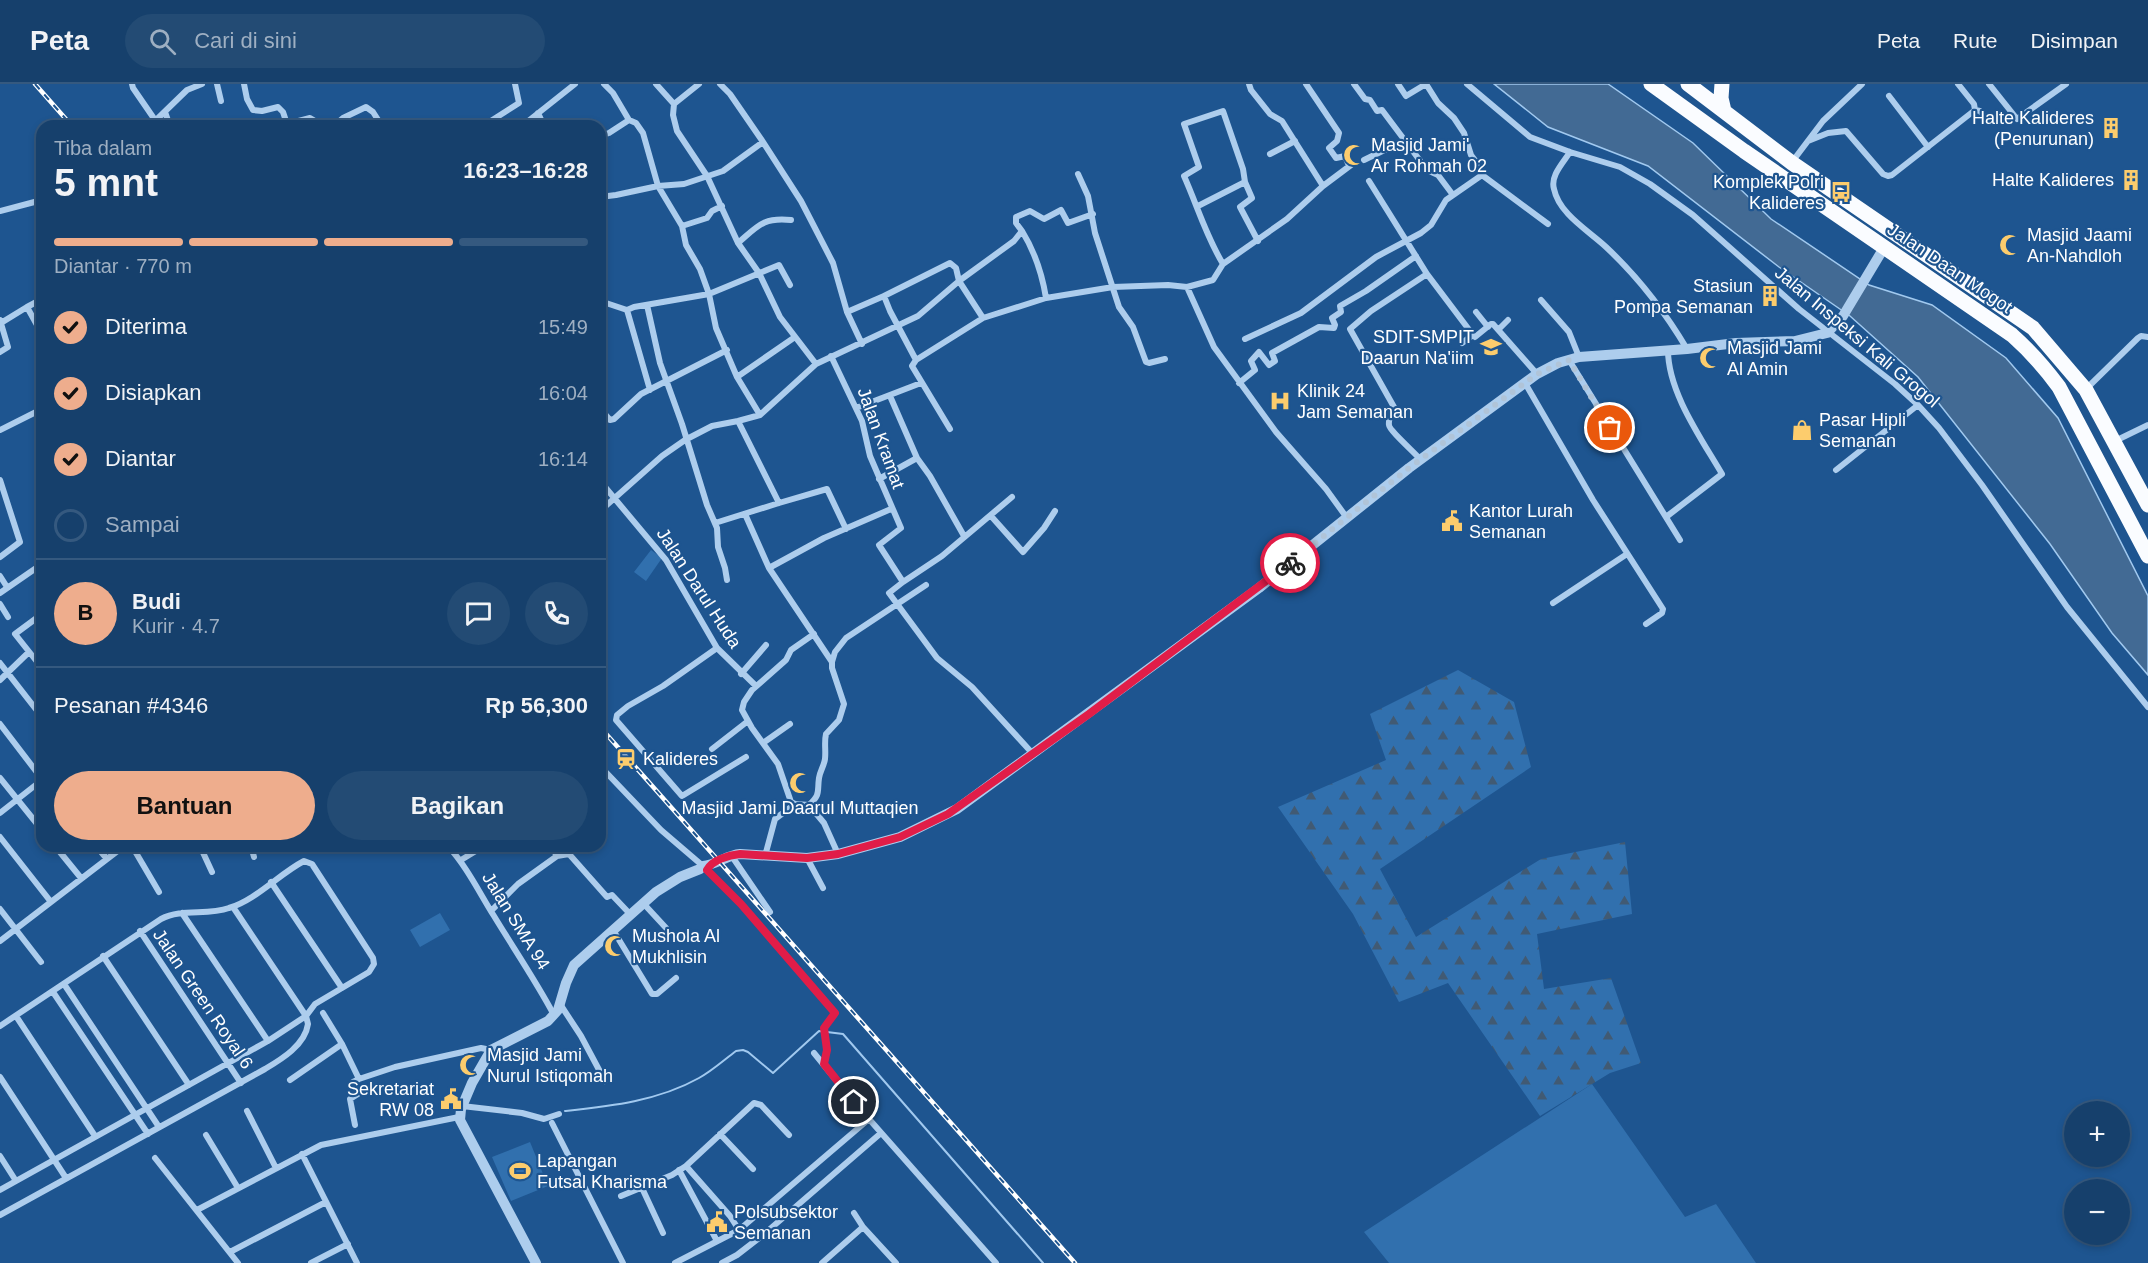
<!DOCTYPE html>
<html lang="id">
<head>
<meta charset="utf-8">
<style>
  :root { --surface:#16406c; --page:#234b74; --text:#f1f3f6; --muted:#9eafc2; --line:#35597f; --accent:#eead8d }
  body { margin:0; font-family:Helvetica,sans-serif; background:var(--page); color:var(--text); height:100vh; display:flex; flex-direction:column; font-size:22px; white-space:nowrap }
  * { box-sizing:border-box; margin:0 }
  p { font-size:20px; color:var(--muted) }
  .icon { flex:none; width:33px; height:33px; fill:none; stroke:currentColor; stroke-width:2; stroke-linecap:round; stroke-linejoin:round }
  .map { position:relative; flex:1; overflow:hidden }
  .details { position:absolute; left:36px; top:36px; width:570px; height:732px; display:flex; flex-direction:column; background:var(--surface); border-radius:18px; box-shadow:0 3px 9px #0003,0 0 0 2px var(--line) }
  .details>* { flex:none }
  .fabs { position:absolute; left:2064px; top:1017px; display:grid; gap:12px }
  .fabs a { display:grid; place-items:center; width:66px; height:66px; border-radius:50%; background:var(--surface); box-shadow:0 3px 9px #0003,0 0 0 2px var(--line); font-size:30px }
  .pin { position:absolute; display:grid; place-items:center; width:51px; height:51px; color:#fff; margin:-26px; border:3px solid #fff; border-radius:50%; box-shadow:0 2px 6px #0007 }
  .courier { position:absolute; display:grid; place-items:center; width:60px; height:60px; margin:-30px; border:4px solid #e11d48; border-radius:50%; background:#fff; color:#222; box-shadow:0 2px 8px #0007 }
  .head em { font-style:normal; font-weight:600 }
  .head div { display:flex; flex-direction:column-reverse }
  .head { display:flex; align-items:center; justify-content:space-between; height:102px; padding:0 18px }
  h1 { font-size:39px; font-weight:600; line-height:45px }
  .bar { display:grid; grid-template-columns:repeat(4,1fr); gap:9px 6px; align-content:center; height:72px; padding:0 18px }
  .bar i { height:8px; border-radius:4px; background:var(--line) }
  .bar .current { background:var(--accent) }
  .bar p { grid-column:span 4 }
  .line { display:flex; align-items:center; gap:15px; padding:0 18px; border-top:2px solid var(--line) }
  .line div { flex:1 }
  .round { display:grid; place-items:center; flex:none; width:63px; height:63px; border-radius:32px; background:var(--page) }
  ol { padding:0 18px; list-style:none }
  li { display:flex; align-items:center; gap:18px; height:66px }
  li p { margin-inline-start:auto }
  li .icon { padding:6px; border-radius:50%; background:var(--accent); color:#111; stroke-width:4 }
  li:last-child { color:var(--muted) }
  li i { width:33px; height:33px; border:3px solid var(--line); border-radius:50% }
  .button { display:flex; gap:12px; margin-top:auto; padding:12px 18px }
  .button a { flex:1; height:69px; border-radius:36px; background:var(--accent); color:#111; font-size:24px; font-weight:600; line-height:69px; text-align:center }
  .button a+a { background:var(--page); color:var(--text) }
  header { display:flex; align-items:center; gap:36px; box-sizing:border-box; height:84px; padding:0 30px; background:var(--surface); border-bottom:2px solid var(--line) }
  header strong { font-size:28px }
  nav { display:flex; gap:33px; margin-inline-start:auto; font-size:21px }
  .search { width:420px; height:54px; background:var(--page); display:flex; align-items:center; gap:15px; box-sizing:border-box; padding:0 21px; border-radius:33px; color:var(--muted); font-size:22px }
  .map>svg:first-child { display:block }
  .grass { fill:#3170ae }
  .forest { fill:url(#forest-firs) }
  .water { fill:#426a94; stroke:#a1c9ef; stroke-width:1.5 }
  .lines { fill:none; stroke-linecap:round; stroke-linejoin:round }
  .stream { stroke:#a1c9ef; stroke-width:2 }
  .minor { stroke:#adcded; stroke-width:6 }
  .tertiary { stroke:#adcded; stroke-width:10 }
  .trunk { stroke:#fafcff; stroke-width:15 }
  .rail-casing { stroke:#fff; stroke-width:4.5 }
  .rail { stroke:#1e5590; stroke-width:2; stroke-dasharray:7; stroke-linecap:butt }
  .done { stroke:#b0c4d8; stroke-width:6; stroke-dasharray:0 10.8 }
  .route { stroke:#e11d48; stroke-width:8 }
  .labels { text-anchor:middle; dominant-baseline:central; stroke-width:4.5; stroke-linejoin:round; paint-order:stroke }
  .poi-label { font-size:18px; fill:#fff; stroke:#1e5590; text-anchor:start }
  .street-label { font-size:18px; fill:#fff; stroke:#1e5590 }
</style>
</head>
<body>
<header>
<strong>Peta</strong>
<div class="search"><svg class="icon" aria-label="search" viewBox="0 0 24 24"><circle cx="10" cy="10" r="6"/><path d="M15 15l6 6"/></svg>Cari di sini</div>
<nav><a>Peta</a><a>Rute</a><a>Disimpan</a></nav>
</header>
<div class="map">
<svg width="2148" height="1179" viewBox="0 0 2148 1179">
  <defs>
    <pattern id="forest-firs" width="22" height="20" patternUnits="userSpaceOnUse" patternTransform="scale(1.5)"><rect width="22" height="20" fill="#3170ae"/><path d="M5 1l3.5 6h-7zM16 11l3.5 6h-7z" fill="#415a73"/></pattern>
  </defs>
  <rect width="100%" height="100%" fill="#1e5590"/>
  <path class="grass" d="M651,466L662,474L646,497L634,488Z
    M440,829L450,846L420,863L410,846Z
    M1592,1000L1685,1133L1716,1120L1756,1179H1389L1364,1148Z
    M530,1058L548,1102L511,1117L492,1073Z"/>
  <path class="forest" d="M1458,586L1514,618L1531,683L1380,785L1416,853L1541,775L1625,758L1632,830L1537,850L1544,905L1611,894L1641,979L1610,989L1540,1032L1448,899L1399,918L1353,830L1278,723L1386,676L1370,630Z"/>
  <path class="water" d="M1494,0H1608L1693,59L1771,135L1869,201L1932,221L2006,274L2058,334L2148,512V591L2112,549L2050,460L1918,293L1850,232L1779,183L1648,82L1548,43Z"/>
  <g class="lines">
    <path class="stream" d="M565,1027C611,1022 658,1017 699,994C712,987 724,976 736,967L743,966L748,968L773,989L819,947L843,950L1043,1179"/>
    <path class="minor" d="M132,0L133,4L155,36
      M217,0L221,17
      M244,0L247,15L253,26L262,27L278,23L283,28L287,40L310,34L315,37V42
      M604,0L613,9L629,36L636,39L643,49L658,102L682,142L686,161L700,185L709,210L716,244L737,293L760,331
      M656,0L674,20L699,0
      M720,0L730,10L761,55L801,117L833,179L847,228L862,260
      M1249,0L1251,6L1270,30L1282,37L1323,102
      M1306,0L1339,49L1337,57L1329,64L1336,74L1345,72L1349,82
      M1354,0L1365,15L1370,16L1377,27L1382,26L1427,86L1438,91L1453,111
      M1398,0L1406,12L1426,0
      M1426,0L1438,19L1454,34L1464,49L1471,71L1481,84L1482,91
      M1467,0L1530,53L1570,68L1620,83L1650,100L1693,131L1799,225L1895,300L1918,321L1939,344L1982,401L2067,523L2148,623
      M1989,0L2017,35L2066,0
      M1889,12L1928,63
      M674,20L673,31L677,47L707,92L738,159L759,189L780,233L816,280
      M1975,26L1980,27L1988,38
      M165,28L170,42
      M538,29L544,42
      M153,39L187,6L202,0
      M334,42L343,34L366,23L373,28L382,42
      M483,42L519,19L515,0
      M522,42L575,0
      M600,52L609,49L629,36
      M1808,57L1828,49L1846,47L1883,90L1888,92L1892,91L1975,26L1974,20L1958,0
      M1570,68C1563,79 1550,92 1554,105C1559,130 1589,147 1606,163C1637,192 1665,228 1687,265
      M1270,70L1295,57
      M1364,76L1405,56
      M1792,78L1823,37L1862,0
      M1078,90L1088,112L1095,149L1119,223L1133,243L1146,278L1149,279L1165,275
      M1482,91L1548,140
      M1369,97L1427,190L1473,251L1475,253L1491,240H1493L1537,290
      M600,113L616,111L658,102L684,100L723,87L763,58
      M1198,122L1245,98
      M0,127L42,116
      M682,142L707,134L712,127L722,122
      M1022,147C1035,168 1042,189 1046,214
      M738,159C758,142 763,133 791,136
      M1223,180C1206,152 1197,121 1184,92L1199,83L1184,40L1223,27L1243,85L1245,98L1252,114L1240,123L1258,157
      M1187,203L1214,263L1276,348L1326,405L1347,434
      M884,212L950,179L956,184L959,197L1014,157L1022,147L1016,139V133L1030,127L1044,135L1061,126L1068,139L1093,130
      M42,215L27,223L42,250
      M1541,216L1569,248L1579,273
      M600,217L627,226L634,223L709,210L779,181L790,201
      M647,221L660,279L682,340L707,421L717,444L718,463L725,484L727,496
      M627,226L650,306
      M847,228L884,212L890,227L916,276L912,282L950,345
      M1476,228L1488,243
      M0,236L8,263L0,268
      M1,239L27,223
      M1499,245L1508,236
      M1245,255L1301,229L1376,173L1421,149L1431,141L1446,116L1482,91
      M1462,259L1473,251
      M831,272L862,337L870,372L901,444L879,461L903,498L942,472L1012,413
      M916,276L983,234
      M1569,276L1680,456
      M737,293L795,253
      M1239,299L1255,286L1251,277L1259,268L1269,281L1275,277L1272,269L1319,243L1334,244L1335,241L1332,234L1341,228L1340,222L1366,207L1416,172
      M1525,299L1593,416L1663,525L1662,529L1646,540
      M2086,305L2138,254L2141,252L2148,253
      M890,312L917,374
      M856,324L921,299
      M600,327L603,328L610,336L614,335L641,310L727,266
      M738,337L779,419
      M0,346L42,325
      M2115,357L2148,341
      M1421,376C1415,369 1389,346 1389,341C1388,335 1392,328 1394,323L1350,245L1371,227L1427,190
      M1836,386L1918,321
      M879,395L917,374L930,392L964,452
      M0,396L20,458L0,473
      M600,397L666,476L717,564L756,602
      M600,427L662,372L685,356L712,342L738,337L760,331L816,280L918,232L959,197L983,234L1046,214L1113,203L1168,201L1187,203L1213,196L1223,180L1287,135L1323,102L1351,81
      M745,430L769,484L832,578V584L844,620L839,636L826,650C824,658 826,666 825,675C824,682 820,687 819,694C817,708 821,710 809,721
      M991,432L1023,468L1044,444L1055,427
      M1666,433L1722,390C1701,354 1668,308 1668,266
      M715,439L779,419L827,405L846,445
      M769,484L824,454L891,425
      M0,492L7,503
      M903,498L889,509L937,574L972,603L1033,670
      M0,509L42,480
      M1553,519L1627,470
      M0,520L8,533
      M42,530L15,550L42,584
      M717,564L663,602L628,622L617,631L616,636L682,712L746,673
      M832,578L835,568L846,554L926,501
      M0,579L42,633
      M741,590L766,561
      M0,596L29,568
      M0,640L42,695
      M763,659L790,640
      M712,665L748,637
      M600,682L661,746L703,782
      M0,694L42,746
      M809,721L795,720L791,718L778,680L752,644L742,626L744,618L752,606L786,576L791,566L814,550
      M809,721L824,739L838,770
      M0,729L42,696
      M0,753L51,818
      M55,762L81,794
      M96,762L107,775
      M132,762L159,808
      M200,762L212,788
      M251,762L254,773
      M448,762C467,783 479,808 494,832C514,865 536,897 554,931
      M551,762L557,772L569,770L607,813L612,811L630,830
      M731,771L770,828
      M765,772L775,735L795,720
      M807,774L823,804
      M461,776L484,762
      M707,786L741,820L835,929L824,944L827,966L824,980
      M271,798L342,904
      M643,819L667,845
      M0,825L41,878
      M491,827L518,800L557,772
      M182,829L268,957
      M613,846L652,910H657L676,894
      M140,847L241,999
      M0,857L124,762
      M103,872L189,1001
      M64,900L159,1043
      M53,908L148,1050
      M560,920L581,952L605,997
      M323,929L342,960L359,995L353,998L358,1010L350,1015L355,1041
      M16,932L95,1052
      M0,942L161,835C182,824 207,832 229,824C256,816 279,790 304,777L312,780L373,874L374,880L369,888L315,920L306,932L268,957L0,1106
      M814,969L854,1018L996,1179
      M0,993L66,1094
      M359,995L395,983L481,964L491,966
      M290,996L342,960
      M462,1022L522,1029L544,1035L559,1030
      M247,1027L276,1084
      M552,1039L623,1179
      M720,1050L753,1085
      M206,1051L238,1104
      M302,1070L357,1179
      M0,1072L16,1097
      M155,1074L238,1179
      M686,1082L754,1019L761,1021L789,1051
      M679,1086L717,1157
      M642,1104L663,1149
      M621,1112L672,1091L686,1082L730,1132L739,1146
      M197,1126L321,1061L459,1033
      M854,1129L863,1143
      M0,1131L265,985C282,975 305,961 308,940L306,932L233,823
      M230,1168L326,1118
      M311,1179L348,1160
      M675,1179L739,1146L869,1035
      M722,1179L737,1171L763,1151L881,1049
      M822,1179L863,1143L896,1179"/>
    <path class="tertiary" d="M536,1179L460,1036L461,1025L472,999L491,966L548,937L558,926L566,899L574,881L656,808L680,793L700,785L703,782C716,781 727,771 740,770L807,774L838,770L900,753L957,725L1259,504L1409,384L1537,290L1558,279L1579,273L1687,265L1736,259L1795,257L1827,249L1843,232L1885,162"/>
    <path class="trunk" d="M1651,0L1744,67L2012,251C2030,267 2045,284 2059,303L2148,472
      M1688,0L1792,79L2033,244L2086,306L2148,421
      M1722,0L1721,14L1724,27"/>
    <defs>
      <path id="rail" d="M35,0L72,42
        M600,643L1075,1179"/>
    </defs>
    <use href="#rail" class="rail-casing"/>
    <use href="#rail" class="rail"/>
  </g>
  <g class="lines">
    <path class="done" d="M1290,479L1409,384L1537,290L1569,276L1610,344"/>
    <path class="route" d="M854,1018L824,980L827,966L824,944L835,929L741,820L707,786C712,776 729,771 740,770L807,774L838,770L900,753L948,730L1089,630L1290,479"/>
  </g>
  <defs>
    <symbol id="building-bare" viewBox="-9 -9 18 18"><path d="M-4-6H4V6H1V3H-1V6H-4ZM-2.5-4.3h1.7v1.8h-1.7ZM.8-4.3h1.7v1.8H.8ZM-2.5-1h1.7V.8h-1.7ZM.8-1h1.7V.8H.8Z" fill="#fccc6d" stroke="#1e5590" stroke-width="2.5" paint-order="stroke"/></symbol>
    <symbol id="mosque-bare" viewBox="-9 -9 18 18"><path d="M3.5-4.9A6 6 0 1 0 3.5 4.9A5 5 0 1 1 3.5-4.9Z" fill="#fccc6d" stroke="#1e5590" stroke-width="2.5" paint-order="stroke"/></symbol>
    <symbol id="bus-bare" viewBox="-9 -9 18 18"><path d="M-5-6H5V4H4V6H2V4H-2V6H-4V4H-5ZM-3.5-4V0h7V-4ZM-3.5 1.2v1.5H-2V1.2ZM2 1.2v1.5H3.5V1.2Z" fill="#fccc6d" stroke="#1e5590" stroke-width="2.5" paint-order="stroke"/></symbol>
    <symbol id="school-bare" viewBox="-9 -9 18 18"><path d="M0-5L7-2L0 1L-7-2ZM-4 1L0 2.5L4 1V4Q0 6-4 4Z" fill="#fccc6d" stroke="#1e5590" stroke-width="2.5" paint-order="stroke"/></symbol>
    <symbol id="hospital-bare" viewBox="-9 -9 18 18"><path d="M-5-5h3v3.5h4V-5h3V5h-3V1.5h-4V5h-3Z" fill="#fccc6d" stroke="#1e5590" stroke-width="2.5" paint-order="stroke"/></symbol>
    <symbol id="shop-bare" viewBox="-9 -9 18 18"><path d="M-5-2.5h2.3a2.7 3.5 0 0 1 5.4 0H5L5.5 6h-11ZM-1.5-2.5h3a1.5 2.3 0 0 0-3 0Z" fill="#fccc6d" stroke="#1e5590" stroke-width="2.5" paint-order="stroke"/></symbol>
    <symbol id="civic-bare" viewBox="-9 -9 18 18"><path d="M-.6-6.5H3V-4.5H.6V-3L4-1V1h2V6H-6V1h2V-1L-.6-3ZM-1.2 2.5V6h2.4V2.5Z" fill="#fccc6d" stroke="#1e5590" stroke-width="2.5" paint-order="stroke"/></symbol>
    <symbol id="station-bare" viewBox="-9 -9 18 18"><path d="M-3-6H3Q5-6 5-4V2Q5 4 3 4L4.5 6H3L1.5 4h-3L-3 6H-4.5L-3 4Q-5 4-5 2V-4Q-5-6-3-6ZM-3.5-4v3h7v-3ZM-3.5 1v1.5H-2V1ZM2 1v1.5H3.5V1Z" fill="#fccc6d" stroke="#1e5590" stroke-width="2.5" paint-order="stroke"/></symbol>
    <symbol id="stadium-bare" viewBox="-9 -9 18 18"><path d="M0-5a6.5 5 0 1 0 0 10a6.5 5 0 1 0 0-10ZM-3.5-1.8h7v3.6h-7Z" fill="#fccc6d" stroke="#1e5590" stroke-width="2.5" paint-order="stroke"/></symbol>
  </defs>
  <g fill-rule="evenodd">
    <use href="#building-bare" x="2096" y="29" width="30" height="30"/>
    <use href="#mosque-bare" x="1339" y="56" width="30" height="30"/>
    <use href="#building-bare" x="2116" y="81" width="30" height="30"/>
    <use href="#bus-bare" x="1826" y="93" width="30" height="30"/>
    <use href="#mosque-bare" x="1995" y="146" width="30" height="30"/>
    <use href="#building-bare" x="1755" y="197" width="30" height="30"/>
    <use href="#school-bare" x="1476" y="248" width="30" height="30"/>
    <use href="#mosque-bare" x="1695" y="259" width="30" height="30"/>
    <use href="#hospital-bare" x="1265" y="302" width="30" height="30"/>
    <use href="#shop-bare" x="1787" y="331" width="30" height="30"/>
    <use href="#civic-bare" x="1437" y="422" width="30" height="30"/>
    <use href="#station-bare" x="611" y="660" width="30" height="30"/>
    <use href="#mosque-bare" x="785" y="684" width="30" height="30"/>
    <use href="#mosque-bare" x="600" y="847" width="30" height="30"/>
    <use href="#mosque-bare" x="455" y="966" width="30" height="30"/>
    <use href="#civic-bare" x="436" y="1000" width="30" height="30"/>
    <use href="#stadium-bare" x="505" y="1072" width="30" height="30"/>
    <use href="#civic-bare" x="702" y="1123" width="30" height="30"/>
  </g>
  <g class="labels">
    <g class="poi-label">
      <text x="2094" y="34" text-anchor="end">Halte Kalideres<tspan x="2094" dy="21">(Penurunan)</tspan></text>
      <text x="1371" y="61">Masjid Jami'<tspan x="1371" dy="21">Ar Rohmah 02</tspan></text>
      <text x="2114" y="96" text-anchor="end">Halte Kalideres</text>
      <text x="1824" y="98" text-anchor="end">Komplek Polri<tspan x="1824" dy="21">Kalideres</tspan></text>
      <text x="2027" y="151">Masjid Jaami<tspan x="2027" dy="21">An-Nahdloh</tspan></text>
      <text x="1753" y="202" text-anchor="end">Stasiun<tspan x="1753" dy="21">Pompa Semanan</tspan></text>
      <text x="1474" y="253" text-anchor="end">SDIT-SMPIT<tspan x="1474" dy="21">Daarun Na'iim</tspan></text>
      <text x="1727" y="264">Masjid Jami<tspan x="1727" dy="21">Al Amin</tspan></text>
      <text x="1297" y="307">Klinik 24<tspan x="1297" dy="21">Jam Semanan</tspan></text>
      <text x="1819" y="336">Pasar Hipli<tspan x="1819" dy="21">Semanan</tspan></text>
      <text x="1469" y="427">Kantor Lurah<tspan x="1469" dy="21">Semanan</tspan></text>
      <text x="643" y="675">Kalideres</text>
      <text x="800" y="724" text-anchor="middle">Masjid Jami Daarul Muttaqien</text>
      <text x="632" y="852">Mushola Al<tspan x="632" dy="21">Mukhlisin</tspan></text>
      <text x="487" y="971">Masjid Jami<tspan x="487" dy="21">Nurul Istiqomah</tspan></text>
      <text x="434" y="1005" text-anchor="end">Sekretariat<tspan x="434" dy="21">RW 08</tspan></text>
      <text x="537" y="1077">Lapangan<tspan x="537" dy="21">Futsal Kharisma</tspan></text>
      <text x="734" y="1128">Polsubsektor<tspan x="734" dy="21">Semanan</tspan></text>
    </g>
    <g class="street-label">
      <text transform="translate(1950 184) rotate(34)">Jalan Daan Mogot</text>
      <text transform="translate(1857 253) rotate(40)">Jalan Inspeksi Kali Grogol</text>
      <text transform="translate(881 354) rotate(70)">Jalan Kramat</text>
      <text transform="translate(699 504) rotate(57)">Jalan Darul Huda</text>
      <text transform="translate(516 837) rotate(58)">Jalan SMA 94</text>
      <text transform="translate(203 915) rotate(56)">Jalan Green Royal 6</text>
    </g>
  </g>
</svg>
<div class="fabs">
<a>+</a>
<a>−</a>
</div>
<div class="pin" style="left:1610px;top:344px;background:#ea580c"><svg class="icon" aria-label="bag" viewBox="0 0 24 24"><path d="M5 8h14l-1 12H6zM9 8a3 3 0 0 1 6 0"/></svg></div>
<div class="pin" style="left:854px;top:1018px;background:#1f2937"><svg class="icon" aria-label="home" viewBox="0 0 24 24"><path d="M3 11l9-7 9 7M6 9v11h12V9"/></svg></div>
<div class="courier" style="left:1290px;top:479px"><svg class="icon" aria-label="bike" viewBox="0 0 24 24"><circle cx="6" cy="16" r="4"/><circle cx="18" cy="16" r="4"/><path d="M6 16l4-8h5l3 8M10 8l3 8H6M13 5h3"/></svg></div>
<section class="details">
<div class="head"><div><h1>5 mnt</h1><p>Tiba dalam</p></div><em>16:23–16:28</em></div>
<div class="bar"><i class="current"></i><i class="current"></i><i class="current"></i><i></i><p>Diantar · 770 m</p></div>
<ol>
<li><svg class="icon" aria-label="check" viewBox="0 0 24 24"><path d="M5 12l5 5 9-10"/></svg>Diterima<p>15:49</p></li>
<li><svg class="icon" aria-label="check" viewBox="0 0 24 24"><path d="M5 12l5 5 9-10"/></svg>Disiapkan<p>16:04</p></li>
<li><svg class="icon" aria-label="check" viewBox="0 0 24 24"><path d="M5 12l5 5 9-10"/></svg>Diantar<p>16:14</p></li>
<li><i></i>Sampai</li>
</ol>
<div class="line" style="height:108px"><b class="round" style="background:var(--accent);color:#111">B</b><div><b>Budi</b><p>Kurir · 4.7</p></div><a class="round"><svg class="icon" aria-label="chat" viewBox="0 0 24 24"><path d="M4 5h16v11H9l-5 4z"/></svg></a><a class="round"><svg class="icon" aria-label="phone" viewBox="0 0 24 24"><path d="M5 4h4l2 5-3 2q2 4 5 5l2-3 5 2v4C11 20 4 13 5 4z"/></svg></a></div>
<div class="line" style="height:78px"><div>Pesanan #4346</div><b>Rp 56,300</b></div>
<div class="button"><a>Bantuan</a><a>Bagikan</a></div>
</section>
</div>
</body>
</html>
